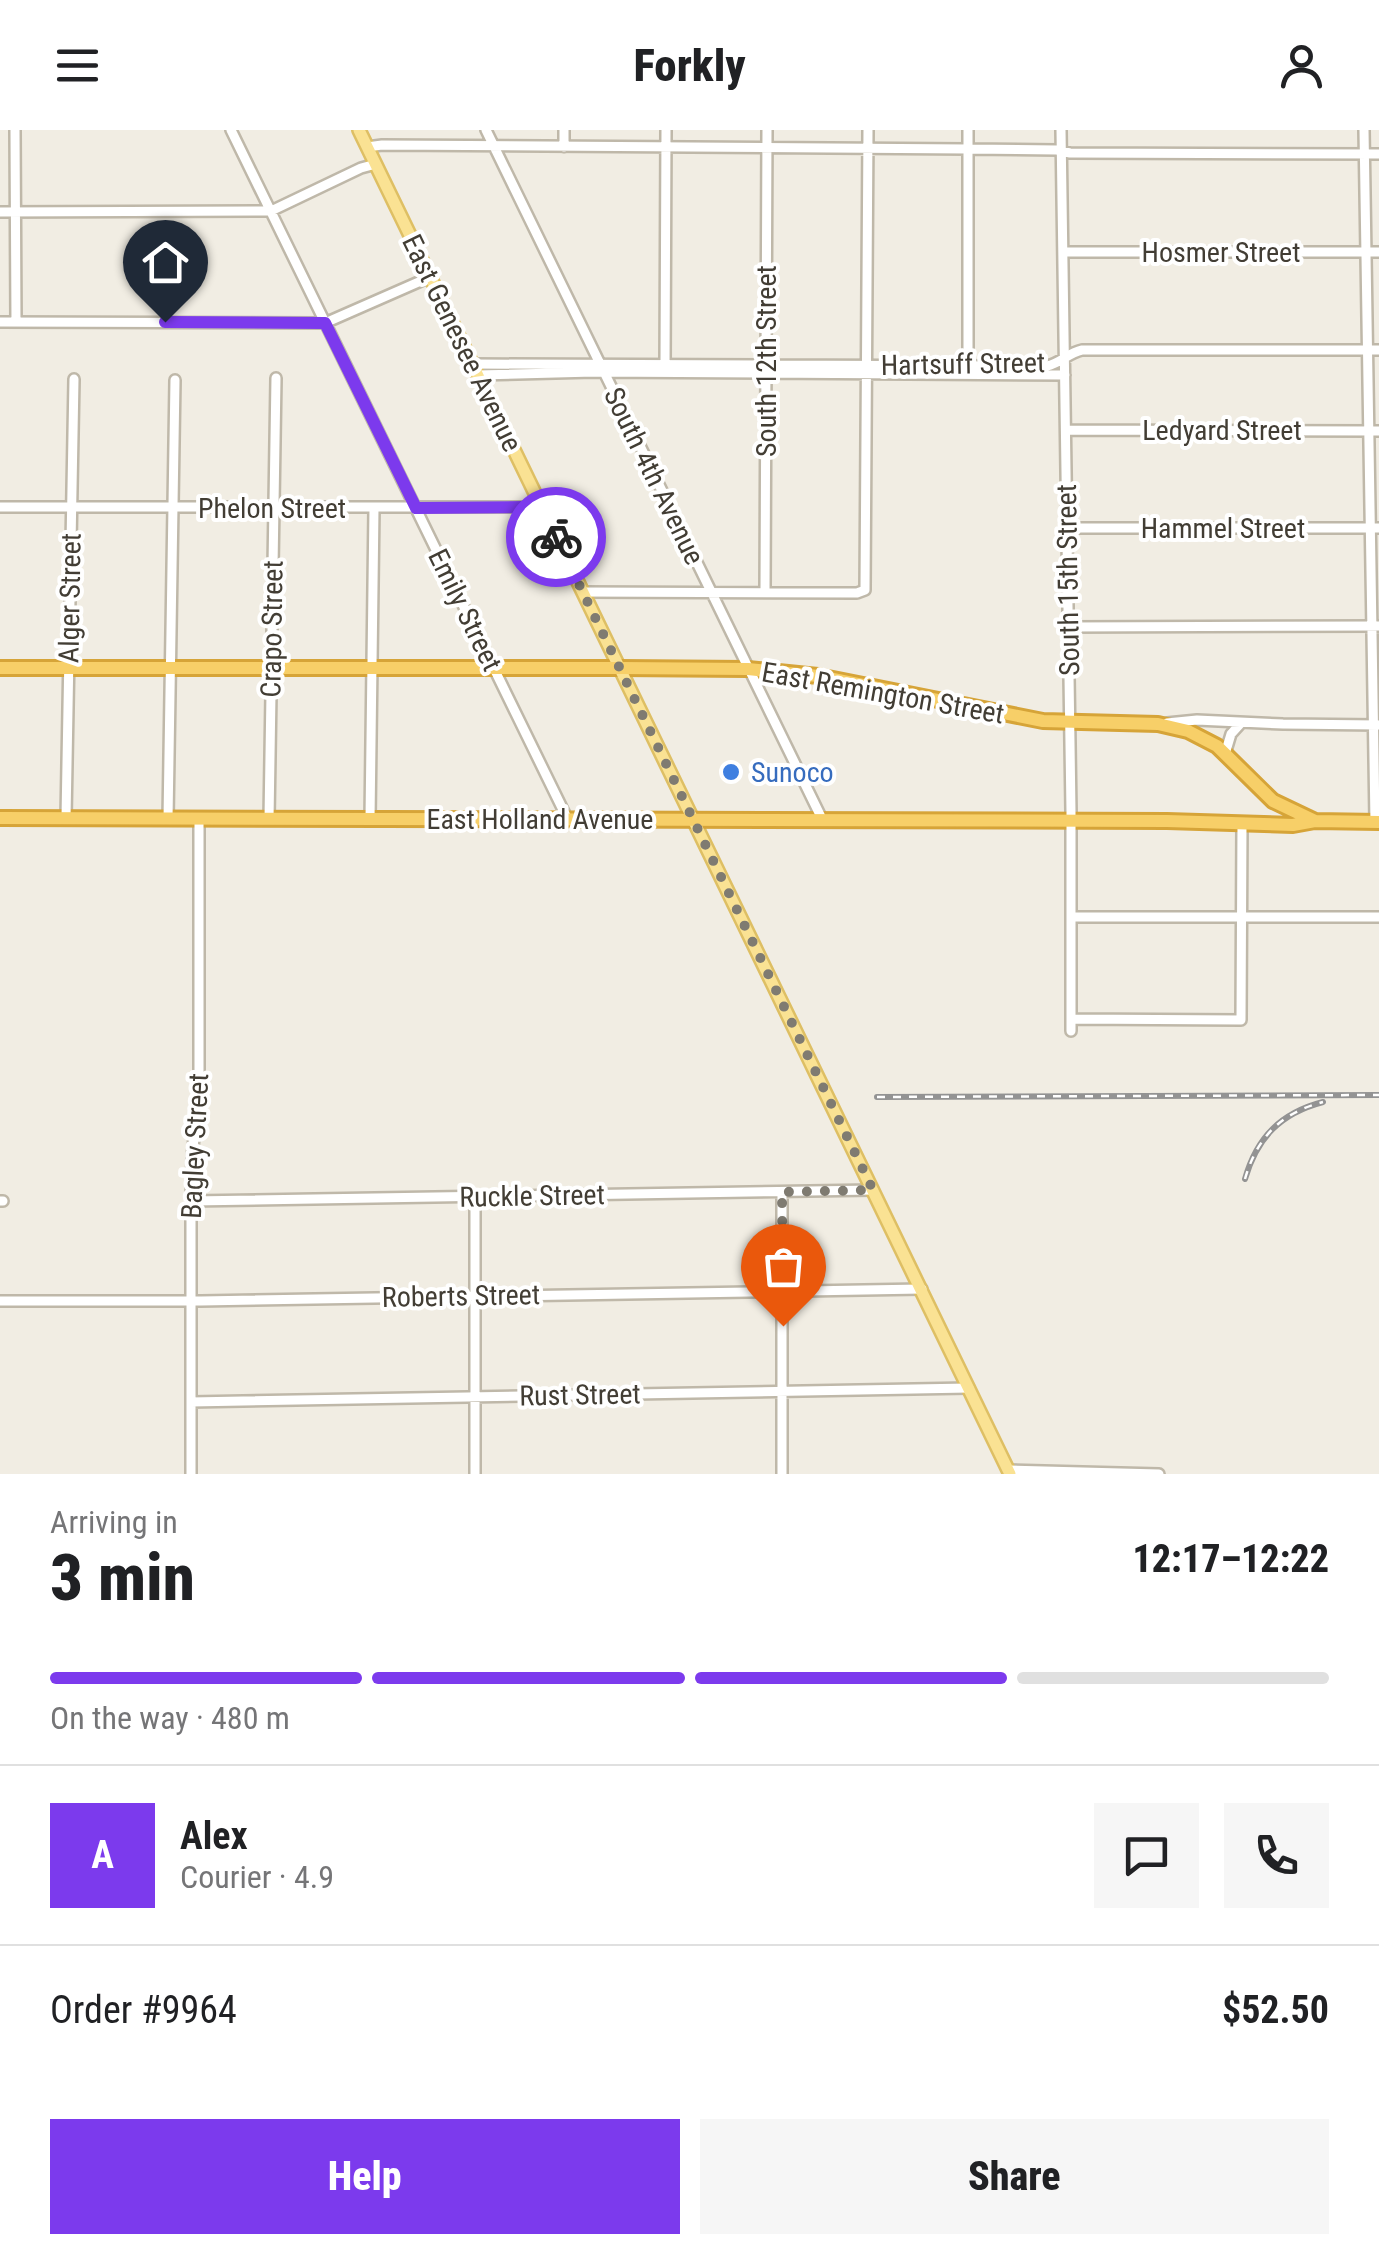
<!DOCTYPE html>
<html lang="en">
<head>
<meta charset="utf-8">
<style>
  :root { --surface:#fff; --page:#f6f6f6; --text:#202124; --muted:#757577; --line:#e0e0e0; --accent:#7c3aed }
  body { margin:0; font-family:"Roboto Condensed",sans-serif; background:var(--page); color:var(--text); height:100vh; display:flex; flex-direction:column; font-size:38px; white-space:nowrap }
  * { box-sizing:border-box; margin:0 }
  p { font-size:32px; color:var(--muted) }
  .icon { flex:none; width:55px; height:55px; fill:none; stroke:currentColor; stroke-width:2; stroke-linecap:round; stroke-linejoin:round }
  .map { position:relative; height:1344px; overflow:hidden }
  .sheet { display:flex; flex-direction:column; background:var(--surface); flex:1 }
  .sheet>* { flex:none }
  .pin { position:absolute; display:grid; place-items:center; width:85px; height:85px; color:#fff; margin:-102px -42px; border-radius:50% 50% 50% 0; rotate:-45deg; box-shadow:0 0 10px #0007 }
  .pin .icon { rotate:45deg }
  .courier { position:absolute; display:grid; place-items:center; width:100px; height:100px; margin:-50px; border:8px solid #7c3aed; border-radius:50%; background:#fff; color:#222; box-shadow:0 2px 12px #0007 }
  .overview em { font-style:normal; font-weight:800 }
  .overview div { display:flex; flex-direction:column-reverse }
  .overview { display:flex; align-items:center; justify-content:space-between; height:170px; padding:0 50px }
  h1 { font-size:65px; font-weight:800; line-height:75px }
  .bar { display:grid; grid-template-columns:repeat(4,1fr); gap:15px 10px; align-content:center; height:120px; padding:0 50px }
  .bar i { height:12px; border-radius:8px; background:var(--line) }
  .bar .current { background:var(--accent) }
  .bar p { grid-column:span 4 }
  .line { display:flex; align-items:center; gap:25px; padding:0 50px; border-top:2px solid var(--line) }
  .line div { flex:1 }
  .round { display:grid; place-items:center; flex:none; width:105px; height:105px; border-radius:0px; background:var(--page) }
  .cta { display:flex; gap:20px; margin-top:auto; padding:20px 50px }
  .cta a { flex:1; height:115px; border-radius:0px; background:var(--accent); color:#fff; font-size:40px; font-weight:800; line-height:115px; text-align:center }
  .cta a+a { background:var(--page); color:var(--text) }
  header { display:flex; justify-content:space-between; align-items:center; height:130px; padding:0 50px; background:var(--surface); font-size:45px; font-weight:800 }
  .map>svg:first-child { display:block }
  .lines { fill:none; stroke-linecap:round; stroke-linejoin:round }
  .minor-casing { stroke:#bfb8a9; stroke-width:14 }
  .major-casing { stroke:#debf64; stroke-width:16 }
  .highway-casing { stroke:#d6a438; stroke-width:18 }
  .minor { stroke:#fff; stroke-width:9 }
  .major { stroke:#fae293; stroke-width:11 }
  .highway { stroke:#f7cf68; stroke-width:12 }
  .rail-casing { stroke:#939393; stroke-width:6 }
  .rail { stroke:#fff; stroke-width:2.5; stroke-dasharray:8; stroke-linecap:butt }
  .done { stroke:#7f7b71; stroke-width:10; stroke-dasharray:0 18 }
  .route { stroke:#7c3aed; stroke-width:12 }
  .shop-dot { fill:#3f7fe0; stroke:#fff; stroke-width:4 }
  .labels { text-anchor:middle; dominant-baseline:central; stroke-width:8; stroke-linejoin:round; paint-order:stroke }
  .street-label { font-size:28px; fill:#423d34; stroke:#fff }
  .shop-label { font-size:28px; fill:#366cbe; stroke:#fff; text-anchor:start }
</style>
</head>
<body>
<header><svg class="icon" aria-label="menu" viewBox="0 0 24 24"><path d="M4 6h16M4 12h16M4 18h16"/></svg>Forkly<svg class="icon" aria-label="person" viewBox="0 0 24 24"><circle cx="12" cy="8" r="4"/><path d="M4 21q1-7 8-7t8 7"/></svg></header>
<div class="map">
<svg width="1379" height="1344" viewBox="0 0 1379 1344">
  <rect width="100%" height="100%" fill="#f1ede3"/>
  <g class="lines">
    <defs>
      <path id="minor" d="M15,0L16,192
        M231,0L568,690
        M486,0L823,691
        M564,0V17
        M1061,0L1071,682V901
        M1364,0L1375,692
        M367,17L382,15L968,19L1057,20L1070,23L1379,24
        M0,82L271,81L361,38L376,34
        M1063,122H1379
        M0,192L325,193L430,147
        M473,234L1047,236C1061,233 1068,223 1082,220H1379
        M665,237L666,0
        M968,237V0
        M478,245L594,242L1065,245
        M1066,300L1379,301
        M0,377H526L543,380
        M1067,398H1379
        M765,461L767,0
        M583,462L857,463L865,460L868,0
        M1069,497L1379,496
        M1167,593L1197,590L1283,594L1379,595
        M1225,624L1231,604L1241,593
        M66,688L74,249
        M168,689L175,250
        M269,689L276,248
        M370,689L374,378
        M1071,787H1379
        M1071,889L1241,890L1242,694
        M782,1062V1344
        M0,1071H3
        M191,1071L873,1060
        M0,1171H201L922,1159
        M191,1272L969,1258
        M1009,1340L1159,1344
        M191,1344V1071L192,1028L199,957V689
        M475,1344V1066"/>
      <path id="major" d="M359,0L1010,1344"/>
      <path id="highway" d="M0,538H620L748,539L818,546L1043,591L1158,594L1188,601L1217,616L1273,671L1315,691
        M0,688L1167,691L1293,695L1315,691L1379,692"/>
    </defs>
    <use href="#minor" class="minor-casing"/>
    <use href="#major" class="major-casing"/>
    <use href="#highway" class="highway-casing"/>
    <use href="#minor" class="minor"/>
    <use href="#major" class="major"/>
    <use href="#highway" class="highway"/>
    <defs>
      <path id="rail" d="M877,967L1379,965
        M1245,1049C1257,1007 1281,983 1323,972"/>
    </defs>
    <use href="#rail" class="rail-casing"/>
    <use href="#rail" class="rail"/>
  </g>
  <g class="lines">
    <path class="done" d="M556,407L873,1060L782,1062L783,1196"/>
    <path class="route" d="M165,192L325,193L416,378L526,377L543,380L556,407"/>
  </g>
  <circle class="shop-dot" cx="731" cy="642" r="10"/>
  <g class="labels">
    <g class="street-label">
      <text x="1221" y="122">Hosmer Street</text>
      <text transform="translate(462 213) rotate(64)">East Genesee Avenue</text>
      <text transform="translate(766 231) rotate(-90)">South 12th Street</text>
      <text transform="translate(963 234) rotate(-1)">Hartsuff Street</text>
      <text x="1222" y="300">Ledyard Street</text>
      <text transform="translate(654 346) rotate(64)">South 4th Avenue</text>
      <text x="272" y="378">Phelon Street</text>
      <text x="1223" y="398">Hammel Street</text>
      <text transform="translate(1068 450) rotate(-91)">South 15th Street</text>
      <text transform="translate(70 468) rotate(-89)">Alger Street</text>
      <text transform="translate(465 480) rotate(64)">Emily Street</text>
      <text transform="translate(272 499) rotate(-89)">Crapo Street</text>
      <text transform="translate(883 563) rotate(10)">East Remington Street</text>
      <text x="540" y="689">East Holland Avenue</text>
      <text transform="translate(195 1016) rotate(-87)">Bagley Street</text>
      <text transform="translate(532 1066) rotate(-1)">Ruckle Street</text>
      <text transform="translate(461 1166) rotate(-1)">Roberts Street</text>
      <text transform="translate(580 1265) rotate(-1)">Rust Street</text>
    </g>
    <g class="shop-label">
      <text x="751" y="642">Sunoco</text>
    </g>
  </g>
</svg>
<div class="pin" style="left:783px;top:1196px;background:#ea580c"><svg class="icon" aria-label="bag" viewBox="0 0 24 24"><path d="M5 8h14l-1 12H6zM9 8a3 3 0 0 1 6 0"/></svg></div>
<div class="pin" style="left:165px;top:192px;background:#1f2937"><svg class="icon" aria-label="home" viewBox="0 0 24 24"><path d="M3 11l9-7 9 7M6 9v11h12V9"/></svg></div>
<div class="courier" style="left:556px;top:407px"><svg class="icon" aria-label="bike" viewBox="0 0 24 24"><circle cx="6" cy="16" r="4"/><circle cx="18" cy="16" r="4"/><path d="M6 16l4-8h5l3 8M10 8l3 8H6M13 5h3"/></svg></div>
</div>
<section class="sheet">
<div class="overview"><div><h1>3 min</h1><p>Arriving in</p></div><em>12:17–12:22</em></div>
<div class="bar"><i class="current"></i><i class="current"></i><i class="current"></i><i></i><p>On the way · 480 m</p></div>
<div class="line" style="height:180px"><b class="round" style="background:var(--accent);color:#fff">A</b><div><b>Alex</b><p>Courier · 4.9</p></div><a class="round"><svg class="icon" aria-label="chat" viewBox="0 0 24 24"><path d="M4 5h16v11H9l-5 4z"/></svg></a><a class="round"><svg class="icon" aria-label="phone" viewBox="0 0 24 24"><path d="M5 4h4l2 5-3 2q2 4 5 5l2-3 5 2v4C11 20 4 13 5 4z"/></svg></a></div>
<div class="line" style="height:130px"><div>Order #9964</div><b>$52.50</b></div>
<div class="cta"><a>Help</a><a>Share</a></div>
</section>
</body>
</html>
